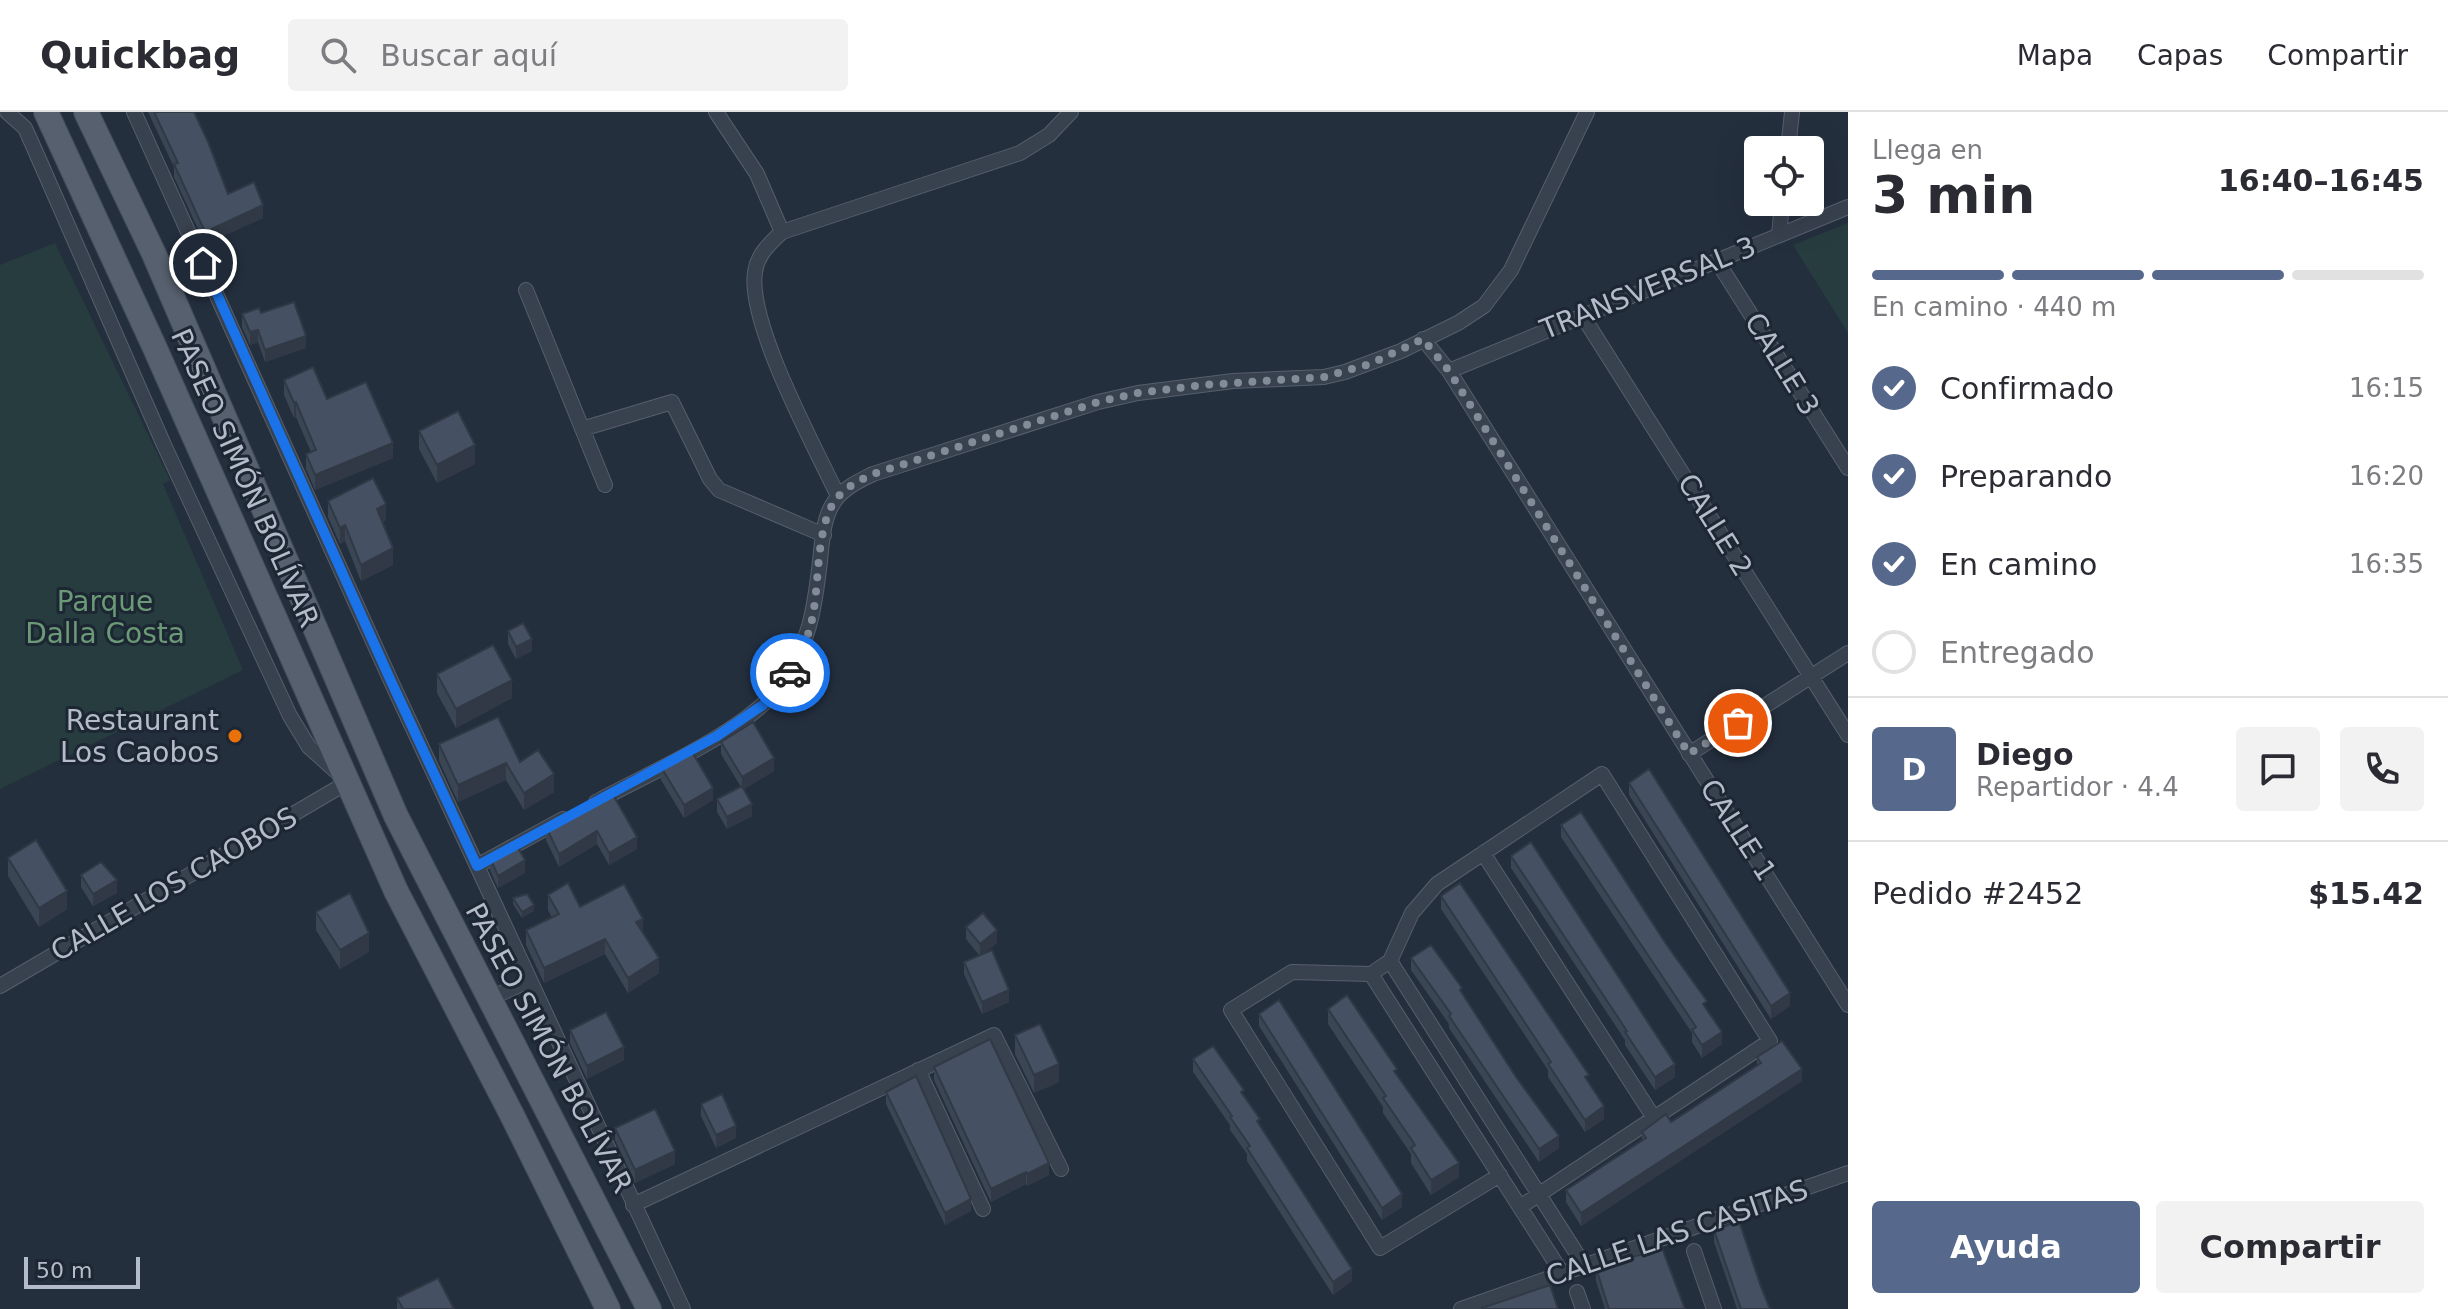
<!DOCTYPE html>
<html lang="es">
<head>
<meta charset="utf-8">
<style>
  :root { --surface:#fff; --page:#f2f2f3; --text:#2b2b33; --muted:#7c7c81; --line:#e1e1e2; --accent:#56698c }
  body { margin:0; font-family:"DejaVu Sans",sans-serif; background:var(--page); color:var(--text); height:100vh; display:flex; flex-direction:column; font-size:30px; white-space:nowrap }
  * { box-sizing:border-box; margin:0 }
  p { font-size:26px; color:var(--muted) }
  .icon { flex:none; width:44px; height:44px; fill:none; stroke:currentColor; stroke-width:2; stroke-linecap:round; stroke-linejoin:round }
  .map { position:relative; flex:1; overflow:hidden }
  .drawer { display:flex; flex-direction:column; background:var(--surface); width:600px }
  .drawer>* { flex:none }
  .buttons { position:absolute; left:1744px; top:24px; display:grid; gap:16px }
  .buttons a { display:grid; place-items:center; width:80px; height:80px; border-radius:8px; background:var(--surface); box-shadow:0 8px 32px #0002; font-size:40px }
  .scale { position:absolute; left:24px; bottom:20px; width:116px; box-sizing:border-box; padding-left:8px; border:4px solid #b4bcc9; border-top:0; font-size:22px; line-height:28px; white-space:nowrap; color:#b4bcc9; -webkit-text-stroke:6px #1d2633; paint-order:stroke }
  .pin { position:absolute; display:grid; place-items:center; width:68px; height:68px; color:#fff; margin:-34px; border:4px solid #fff; border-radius:50%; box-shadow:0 2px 8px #0007 }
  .courier { position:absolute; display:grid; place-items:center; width:80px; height:80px; margin:-40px; border:6px solid #1a73e8; border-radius:50%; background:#fff; color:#222; box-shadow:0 2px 10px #0007 }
  .headline em { font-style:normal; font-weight:700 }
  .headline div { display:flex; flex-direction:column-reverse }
  .headline { display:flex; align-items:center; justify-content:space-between; height:136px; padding:0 24px }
  h1 { font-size:52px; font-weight:700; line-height:60px }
  .bar { display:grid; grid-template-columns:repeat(4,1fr); gap:12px 8px; align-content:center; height:96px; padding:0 24px }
  .bar i { height:10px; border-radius:6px; background:var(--line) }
  .bar .on { background:var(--accent) }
  .bar p { grid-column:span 4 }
  .line { display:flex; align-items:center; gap:20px; padding:0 24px; border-top:2px solid var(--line) }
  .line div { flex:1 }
  .round { display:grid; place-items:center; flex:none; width:84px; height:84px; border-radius:8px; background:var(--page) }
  ol { padding:0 24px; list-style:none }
  li { display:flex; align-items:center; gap:24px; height:88px }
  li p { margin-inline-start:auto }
  li .icon { padding:8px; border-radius:50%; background:var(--accent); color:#fff; stroke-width:4 }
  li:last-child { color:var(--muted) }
  li i { width:44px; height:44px; border:4px solid var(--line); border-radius:50% }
  .primary-button { display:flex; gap:16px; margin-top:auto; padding:16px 24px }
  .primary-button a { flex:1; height:92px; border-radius:8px; background:var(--accent); color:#fff; font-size:32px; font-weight:700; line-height:92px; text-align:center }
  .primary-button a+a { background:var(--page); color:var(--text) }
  header { display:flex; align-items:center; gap:48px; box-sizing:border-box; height:112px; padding:0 40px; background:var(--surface); border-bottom:2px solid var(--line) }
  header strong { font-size:38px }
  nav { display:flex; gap:44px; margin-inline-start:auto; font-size:28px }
  .search { width:560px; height:72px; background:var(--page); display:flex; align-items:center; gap:20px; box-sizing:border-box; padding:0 28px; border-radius:8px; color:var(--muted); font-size:30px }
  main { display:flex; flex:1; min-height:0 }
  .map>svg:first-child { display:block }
  .park { fill:#263c3f }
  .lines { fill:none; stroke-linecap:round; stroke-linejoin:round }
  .street-casing { stroke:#565f6c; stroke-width:16 }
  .primary-casing { stroke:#414a57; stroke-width:26 }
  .street { stroke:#38414e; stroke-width:14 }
  .primary { stroke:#56606e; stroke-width:24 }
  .wall { fill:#3b4654 }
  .shaded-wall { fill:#303945 }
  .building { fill:#455162; stroke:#303945; stroke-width:2 }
  .done { stroke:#828b98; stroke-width:8; stroke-dasharray:0 14.4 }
  .route { stroke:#1a73e8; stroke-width:10 }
  .food-dot { fill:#e8710a; stroke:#1d2633; stroke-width:3 }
  .labels { text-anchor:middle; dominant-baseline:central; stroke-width:6; stroke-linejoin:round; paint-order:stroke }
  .street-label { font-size:28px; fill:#b4bcc9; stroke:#1d2633 }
  .park-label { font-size:28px; fill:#6b9a76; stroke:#1d2633 }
  .poi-label { font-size:28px; fill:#b4bcc9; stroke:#1d2633; text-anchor:end }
</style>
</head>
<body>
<header>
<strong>Quickbag</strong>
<div class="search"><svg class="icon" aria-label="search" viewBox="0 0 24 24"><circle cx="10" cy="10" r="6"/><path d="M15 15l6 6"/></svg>Buscar aquí</div>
<nav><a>Mapa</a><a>Capas</a><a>Compartir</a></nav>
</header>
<main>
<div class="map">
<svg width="1848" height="1197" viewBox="0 0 1848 1197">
  <rect width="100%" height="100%" fill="#242f3e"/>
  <path class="park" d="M1848,111V221L1793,133Z
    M55,131L170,368L163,372L243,558L0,677V153Z"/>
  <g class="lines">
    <defs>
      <path id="street" d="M134,0L390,567L683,1197
        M716,0L757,62L782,120
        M1788,38L1792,0
        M1779,123L1782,90
        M1717,149L1848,356
        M526,178L605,373
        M1582,203L1848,623
        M1423,227L1449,259L1848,893
        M1449,259L1848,95
        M582,317L672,290L710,367L719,378L824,423
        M838,384C815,335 747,211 755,160C757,143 770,131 782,120L1020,41L1049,23L1071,0
        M1689,642L1848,541
        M596,690C647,662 746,620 780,574C809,536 815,494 820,449C822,430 823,406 834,390C843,376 859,369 873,362L1098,290L1138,281L1233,269L1324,265L1345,260L1401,239L1458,211L1484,194L1511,158L1587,0
        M1483,741L1654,1006
        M477,754L563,707
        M1390,849L1584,1153
        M1371,862L1562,1161
        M0,874L348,670L309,635L290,604L164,333L34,36L25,16L7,0
        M489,887L530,868
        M918,958L983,1097
        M1500,1063L1380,1136L1231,898L1292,860L1371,862L1390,849L1412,801L1437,772L1602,662L1770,929L1520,1095
        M633,1093L994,923L1061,1057
        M1694,1139L1714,1197
        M1577,1180L1583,1197
        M1461,1197L1848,1061"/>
      <path id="primary" d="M46,0L154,234L396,779L512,1003L608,1197
        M86,0L154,142L396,704L649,1197"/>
    </defs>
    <use href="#street" class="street-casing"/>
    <use href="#primary" class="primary-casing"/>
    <use href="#street" class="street"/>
    <use href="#primary" class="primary"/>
  </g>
  <path class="wall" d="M148,0H194L228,82L263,106L205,132L174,65V55Z
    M261,201L306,236L265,250L258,230L250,233L242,215V202Z
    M284,268L327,287L393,346L315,378L306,357V342L311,340L296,305L294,306L284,283Z
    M419,319L475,352L437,371L419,337Z
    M328,389L386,408L383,410L393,453L361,469L345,429L340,432L328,405Z
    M508,519L532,539L516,547L508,532Z
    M437,562L512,586L456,616L437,581Z
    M721,630L774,659L744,677L752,704L727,717L717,700V687L741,675L721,642Z
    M439,632L520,650L554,680L524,698L506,668L458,690L439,649Z
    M661,655L713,688L684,706L661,668Z
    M1629,671L1790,894L1771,907L1629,683Z
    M612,681L637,737L609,753L597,732L559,755L546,728V715Z
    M1561,713L1707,898L1722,932L1702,946L1692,930V921L1561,725Z
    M1511,744L1675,965L1655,978L1625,933V928L1511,756Z
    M8,746L67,797L39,815L8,764Z
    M490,746L525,761L498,776L490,758Z
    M81,763L117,781L93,794L81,775Z
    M548,783L643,821L659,861L628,881L605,842L544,871L526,833V818L552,806L548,798Z
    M1441,784L1604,1007L1585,1020L1548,965V958L1441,797Z
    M513,786L534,799L522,806L513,792Z
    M316,800L369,840L340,857L316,818Z
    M966,815L997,831L983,842L1009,890L982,902L964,862V850L979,843L966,827Z
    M1411,846L1462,881L1516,965L1559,1036L1539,1050L1449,916V912L1411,858Z
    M1328,897L1397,963L1459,1065L1431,1083L1411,1051V1042L1383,1001V995L1328,912Z
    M1259,902L1402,1095L1382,1108L1259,914Z
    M570,918L624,948L587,967L570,931Z
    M1015,923L1059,970L1034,981L1015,942Z
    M1757,945L1802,969L1581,1114L1566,1090V1078L1642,1029V1020L1671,1010L1757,953Z
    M1193,947L1244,983L1260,1014L1352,1169L1333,1183L1247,1049V1042L1230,1018V1013L1193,960Z
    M934,955L1049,1063L1027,1074L1026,1072L991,1090L934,968Z
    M886,980L971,1099L945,1113L886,992Z
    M701,992L736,1026L716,1036L701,1004Z
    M615,1016L675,1052L635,1071L615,1028Z
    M1714,1118L1761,1175L1770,1197H1737L1714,1130Z
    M1596,1156L1685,1197H1605L1596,1169Z
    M397,1186L454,1197H397Z"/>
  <path class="shaded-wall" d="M263,93V106L205,132V120Z
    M258,218V230L250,233V220Z
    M306,224V236L265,250V238Z
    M296,290V305L294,306V291Z
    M393,331V346L315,378V363Z
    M475,333V352L437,371V353Z
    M386,392V408L377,413V397Z
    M345,413V429L340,432V416Z
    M393,436V453L361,469V453Z
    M532,527V539L516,547V535Z
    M512,568V586L456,616V597Z
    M774,646V659L742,678V665Z
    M506,651V668L458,690V673Z
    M554,662V680L524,698V681Z
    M713,676V688L684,706V693Z
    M752,692V704L727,717V705Z
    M597,719V732L559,755V742Z
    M637,725V737L609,753V741Z
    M525,748V761L498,776V764Z
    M117,768V781L93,794V782Z
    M67,779V797L39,815V796Z
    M534,793V799L522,806V800Z
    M643,807V822L636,810Z
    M997,818V831L980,844V832Z
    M369,821V840L340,857V838Z
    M605,827V842L544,871V856Z
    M659,846V861L628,881V866Z
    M1009,878V890L982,902V890Z
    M1790,881V894L1771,907V894Z
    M1722,920V932L1702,946V933Z
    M624,935V948L587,967V954Z
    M1059,952V970L1034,981V963Z
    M1675,952V965L1655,978V965Z
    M1802,957V969L1581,1114V1101Z
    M1604,994V1007L1585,1020V1008Z
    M736,1014V1026L716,1036V1023Z
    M1559,1024V1036L1539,1050V1037Z
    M675,1039V1052L635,1071V1058Z
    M1049,1051V1063L1027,1074V1062Z
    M1459,1051V1065L1431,1083V1068Z
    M1026,1060V1072L991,1090V1077Z
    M1402,1082V1095L1382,1108V1096Z
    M971,1087V1099L945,1113V1101Z
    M1352,1157V1169L1333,1183V1170Z"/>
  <path class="building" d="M154,0H194L208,30L228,82L254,70L263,93L205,120L174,52L178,51Z
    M294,190L306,224L265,238L258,218L250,220L242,202L259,196L261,201Z
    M313,255L327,287L366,270L393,331L315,363L306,342L316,338L296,290L294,291L284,268Z
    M458,299L475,333L437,353L419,319Z
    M373,366L386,392L377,397L393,436L361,453L345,413L340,416L328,389Z
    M523,511L532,527L516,535L508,519Z
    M493,533L512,568L456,597L437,562Z
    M498,605L520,650L538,638L554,662L524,681L506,651L458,673L439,632Z
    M753,610L774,646L742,665L721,630Z
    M691,638L713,676L684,693L661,655Z
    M1649,657L1790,881L1771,894L1629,671Z
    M742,674L752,692L727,705L717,687Z
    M612,681L637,725L609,741L597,719L559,742L546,715Z
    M1581,700L1666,832L1707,889L1703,892L1722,920L1702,933L1692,918L1696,915L1561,713Z
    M36,728L67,779L39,796L8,746Z
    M1531,730L1675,952L1655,965L1625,920L1627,919L1511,744Z
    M516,732L525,748L498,764L490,746Z
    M101,750L117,768L93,782L81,763Z
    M568,771L580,795L624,772L643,807L636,810L659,846L628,866L605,827L544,856L526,818L559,802L548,783Z
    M1460,771L1589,963L1585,965L1604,994L1585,1008L1548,952L1551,950L1441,784Z
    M350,781L369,821L340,838L316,800Z
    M527,782L534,793L522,800L513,786Z
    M983,801L997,818L980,832L966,815Z
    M1431,833L1462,876L1460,878L1516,965L1559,1024L1539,1037L1449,904L1451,902L1411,846Z
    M992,838L1009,878L982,890L964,850Z
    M1347,883L1397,957L1394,959L1459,1051L1431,1068L1411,1036L1415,1033L1383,986L1386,984L1328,897Z
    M1279,888L1402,1082L1382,1096L1259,902Z
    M606,900L624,935L587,954L570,918Z
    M1040,912L1059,952L1034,963L1015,923Z
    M990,927L1049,1051L1027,1062L1026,1060L991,1077L934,955Z
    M1782,929L1802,957L1581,1101L1566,1078L1646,1026L1642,1020L1666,1002L1671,1010L1761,951L1757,945Z
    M1213,934L1244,978L1241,980L1260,1007L1257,1009L1352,1157L1333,1170L1247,1036L1250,1034L1230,1005L1232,1004L1193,947Z
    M916,964L971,1087L945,1101L886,980Z
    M722,982L736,1014L716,1023L701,992Z
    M655,997L675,1039L635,1058L615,1016Z
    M1739,1109L1761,1175L1770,1197H1741L1714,1118Z
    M1662,1136L1685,1197H1609L1596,1156Z
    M438,1166L454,1197H403L397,1186Z
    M1550,1173L1558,1197H1482V1196Z"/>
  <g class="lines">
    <path class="done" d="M790,561C802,541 811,519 814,496C819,466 817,410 837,386C846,375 860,368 873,362L1098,290L1138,281L1203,273L1324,265L1370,252L1423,227L1449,259L1689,642L1738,611"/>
    <path class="route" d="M203,151L390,567L477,754L717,624L763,593L790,561"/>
  </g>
  <circle class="food-dot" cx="235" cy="624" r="8"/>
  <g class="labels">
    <g class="street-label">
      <text transform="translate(1648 176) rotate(-22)">TRANSVERSAL 3</text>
      <text transform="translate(1782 252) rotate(58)">CALLE 3</text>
      <text transform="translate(245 366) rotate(66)">PASEO SIMÓN BOLÍVAR</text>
      <text transform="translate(1715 413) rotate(58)">CALLE 2</text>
      <text transform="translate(1738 718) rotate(57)">CALLE 1</text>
      <text transform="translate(174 772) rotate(-30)">CALLE LOS CAOBOS</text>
      <text transform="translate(549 936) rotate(62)">PASEO SIMÓN BOLÍVAR</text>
      <text transform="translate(1677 1121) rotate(-19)">CALLE LAS CASITAS</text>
    </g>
    <g class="park-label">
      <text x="105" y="489">Parque<tspan x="105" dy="32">Dalla Costa</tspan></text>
    </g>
    <g class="poi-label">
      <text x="219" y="608">Restaurant<tspan x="219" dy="32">Los Caobos</tspan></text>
    </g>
  </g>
</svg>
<div class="buttons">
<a><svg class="icon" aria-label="locate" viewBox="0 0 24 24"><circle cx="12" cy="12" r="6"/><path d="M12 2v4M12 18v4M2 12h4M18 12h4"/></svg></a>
</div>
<div class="scale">50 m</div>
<div class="pin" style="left:1738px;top:611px;background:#ea580c"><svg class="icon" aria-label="bag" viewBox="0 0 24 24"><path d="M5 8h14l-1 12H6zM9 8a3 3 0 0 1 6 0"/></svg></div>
<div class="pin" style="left:203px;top:151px;background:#1f2937"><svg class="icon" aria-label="home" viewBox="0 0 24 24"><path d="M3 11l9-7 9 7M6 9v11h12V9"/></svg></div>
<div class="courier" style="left:790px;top:561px"><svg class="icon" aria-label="car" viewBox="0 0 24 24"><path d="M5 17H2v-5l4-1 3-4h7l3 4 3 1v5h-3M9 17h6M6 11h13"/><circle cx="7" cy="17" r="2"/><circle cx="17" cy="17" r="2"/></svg></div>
</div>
<section class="drawer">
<div class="headline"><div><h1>3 min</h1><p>Llega en</p></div><em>16:40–16:45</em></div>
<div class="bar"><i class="on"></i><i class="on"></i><i class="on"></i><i></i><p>En camino · 440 m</p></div>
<ol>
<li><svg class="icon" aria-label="check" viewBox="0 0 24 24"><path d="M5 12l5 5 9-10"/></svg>Confirmado<p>16:15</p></li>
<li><svg class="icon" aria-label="check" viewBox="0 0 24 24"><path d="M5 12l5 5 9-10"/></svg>Preparando<p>16:20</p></li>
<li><svg class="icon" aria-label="check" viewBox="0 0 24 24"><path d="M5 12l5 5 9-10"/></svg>En camino<p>16:35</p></li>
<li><i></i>Entregado</li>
</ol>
<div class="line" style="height:144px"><b class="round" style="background:var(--accent);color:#fff">D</b><div><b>Diego</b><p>Repartidor · 4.4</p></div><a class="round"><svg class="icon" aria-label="chat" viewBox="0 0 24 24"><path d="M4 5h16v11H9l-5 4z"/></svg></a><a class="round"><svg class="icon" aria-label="phone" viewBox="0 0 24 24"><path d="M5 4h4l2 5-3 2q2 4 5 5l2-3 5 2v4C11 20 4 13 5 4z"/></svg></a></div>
<div class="line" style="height:104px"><div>Pedido #2452</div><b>$15.42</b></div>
<div class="primary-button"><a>Ayuda</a><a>Compartir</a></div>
</section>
</main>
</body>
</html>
